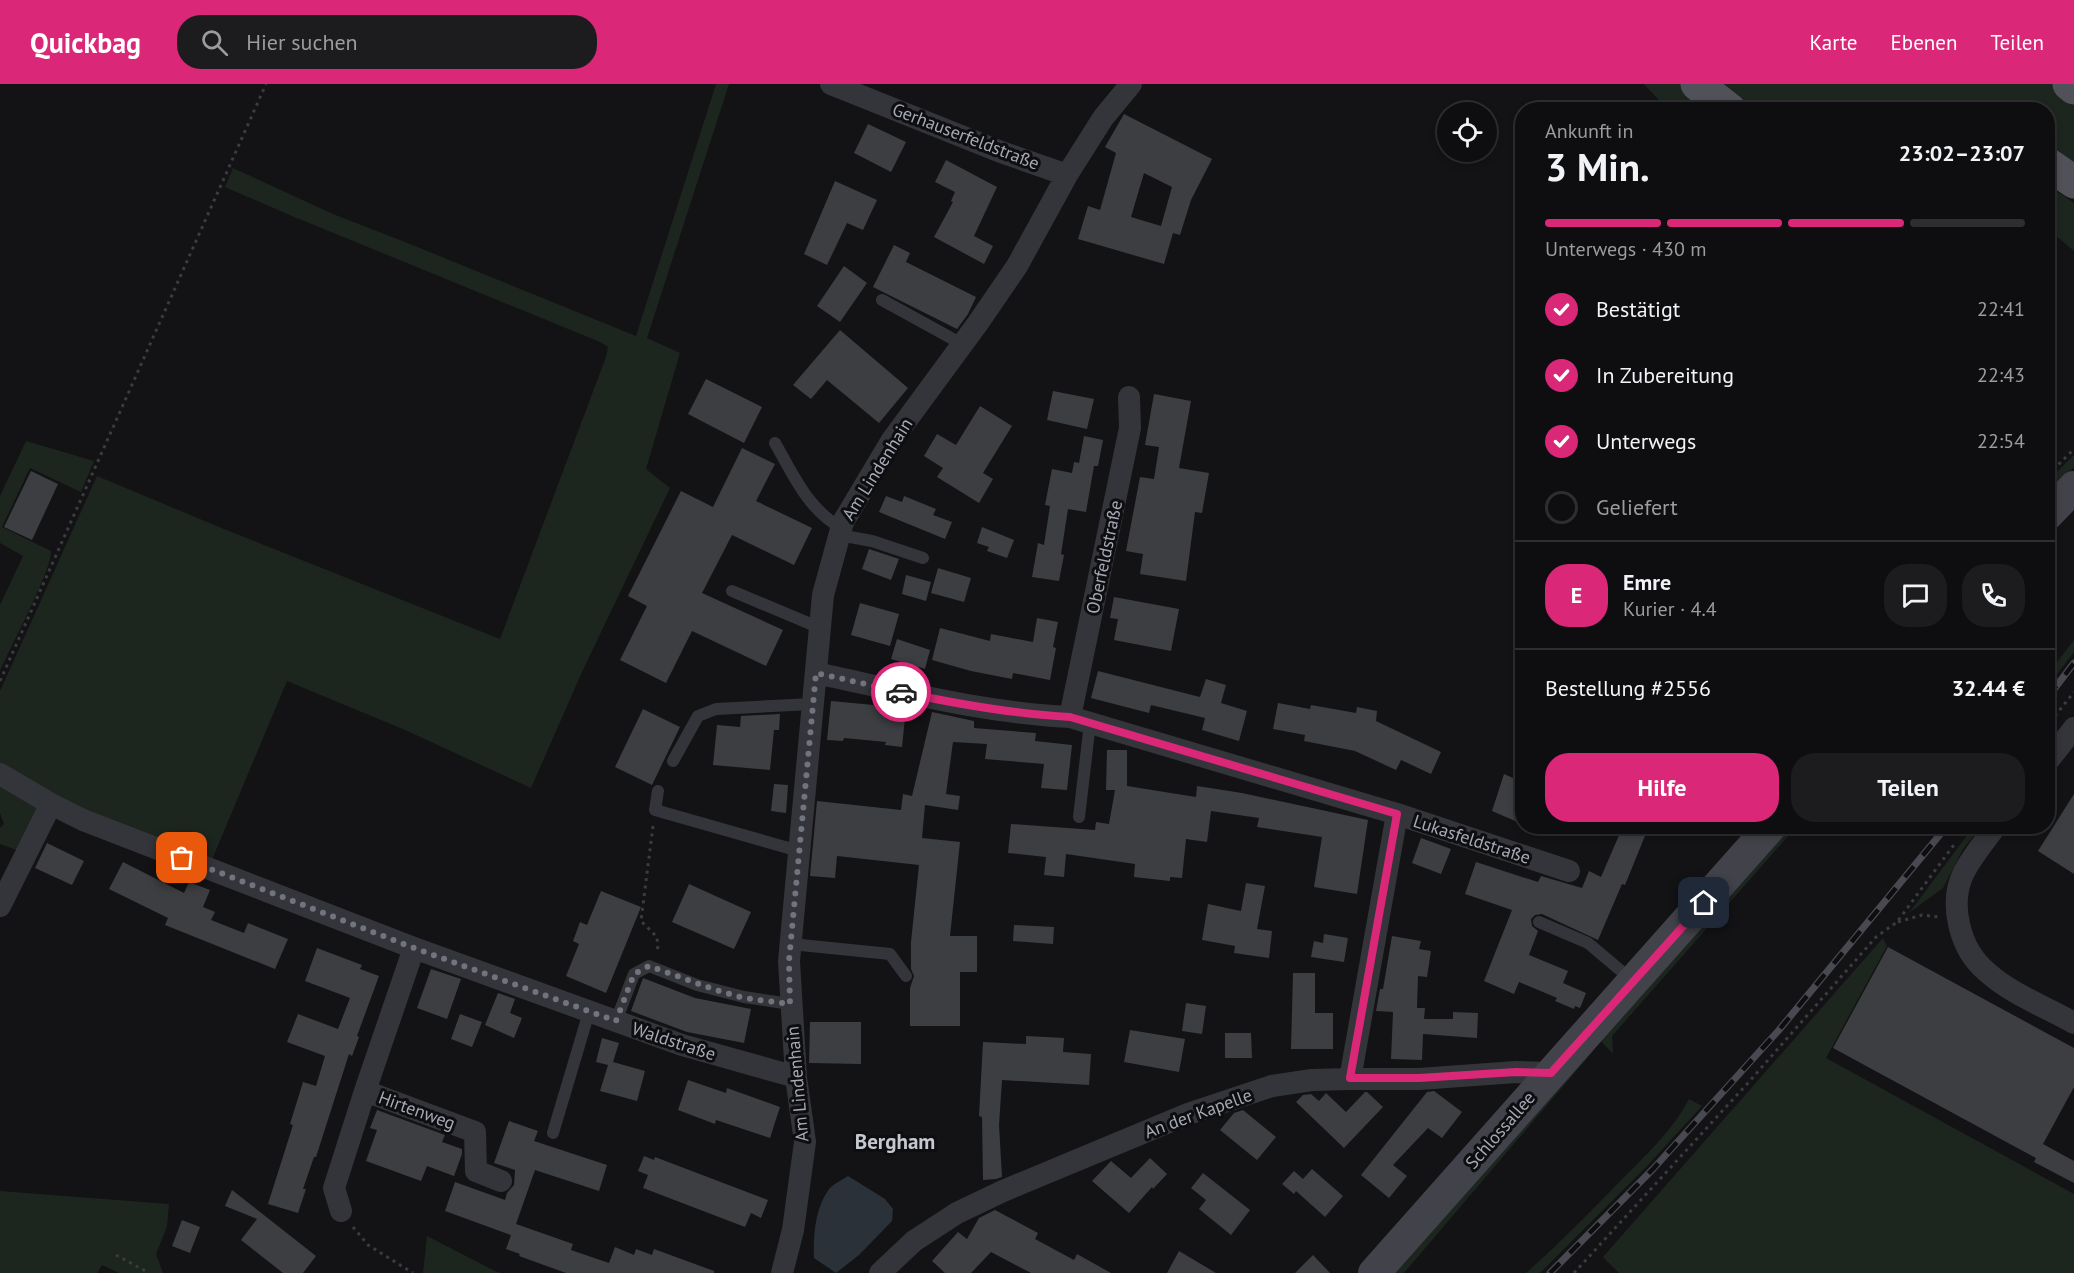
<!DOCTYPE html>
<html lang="de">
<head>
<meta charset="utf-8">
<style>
  :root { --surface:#0e0e10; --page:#1c1c1e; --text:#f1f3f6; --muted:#9b9c9f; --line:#2e2e30; --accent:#db2777 }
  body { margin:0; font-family:"PT Sans",sans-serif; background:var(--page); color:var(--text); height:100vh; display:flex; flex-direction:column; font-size:22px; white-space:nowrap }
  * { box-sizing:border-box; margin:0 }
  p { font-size:20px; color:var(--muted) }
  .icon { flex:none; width:33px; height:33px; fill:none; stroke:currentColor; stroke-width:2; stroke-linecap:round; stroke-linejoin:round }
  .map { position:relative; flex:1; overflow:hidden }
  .drawer { position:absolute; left:1515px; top:18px; width:540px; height:732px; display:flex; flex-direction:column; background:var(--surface); border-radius:24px; box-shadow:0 3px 9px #0003,0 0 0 2px var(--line) }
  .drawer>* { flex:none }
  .buttons { position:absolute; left:1437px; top:18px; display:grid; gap:12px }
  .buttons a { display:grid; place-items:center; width:60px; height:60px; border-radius:50%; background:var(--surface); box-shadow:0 3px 9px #0003,0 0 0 2px var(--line); font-size:30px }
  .pin { position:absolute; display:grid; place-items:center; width:51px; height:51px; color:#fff; margin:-26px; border-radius:12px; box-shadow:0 3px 9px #0006 }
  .courier { position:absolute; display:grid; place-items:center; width:60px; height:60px; margin:-30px; border:4px solid #db2777; border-radius:50%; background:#fff; color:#222; box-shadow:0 2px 8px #0007 }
  .overview em { font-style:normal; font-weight:700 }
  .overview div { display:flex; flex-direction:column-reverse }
  .overview { display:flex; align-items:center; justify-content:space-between; height:102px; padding:0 30px }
  h1 { font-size:39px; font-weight:700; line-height:45px }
  .bar { display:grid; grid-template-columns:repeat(4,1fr); gap:9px 6px; align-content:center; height:72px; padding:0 30px }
  .bar i { height:8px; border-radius:4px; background:var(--line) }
  .bar .active { background:var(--accent) }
  .bar p { grid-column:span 4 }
  .line { display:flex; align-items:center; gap:15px; padding:0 30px; border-top:2px solid var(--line) }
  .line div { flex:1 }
  .round { display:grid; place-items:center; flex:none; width:63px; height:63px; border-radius:24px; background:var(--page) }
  ol { padding:0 30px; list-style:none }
  li { display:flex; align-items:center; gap:18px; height:66px }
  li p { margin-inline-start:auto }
  li .icon { padding:6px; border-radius:50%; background:var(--accent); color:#fff; stroke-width:4 }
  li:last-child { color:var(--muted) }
  li i { width:33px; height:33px; border:3px solid var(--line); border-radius:50% }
  .button { display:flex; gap:12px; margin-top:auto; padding:12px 30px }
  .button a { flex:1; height:69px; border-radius:24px; background:var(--accent); color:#fff; font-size:24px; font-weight:700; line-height:69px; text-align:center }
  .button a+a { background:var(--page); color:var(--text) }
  header { display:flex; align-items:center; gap:36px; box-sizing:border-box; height:84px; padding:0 30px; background:var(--accent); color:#fff }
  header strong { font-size:28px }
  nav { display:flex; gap:33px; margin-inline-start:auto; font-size:21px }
  .search { width:420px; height:54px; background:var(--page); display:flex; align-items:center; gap:15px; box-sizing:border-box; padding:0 21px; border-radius:24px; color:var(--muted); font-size:22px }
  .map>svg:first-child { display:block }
  .green { fill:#1d251f }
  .water { fill:#2a3138 }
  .building { fill:#3d3e42; fill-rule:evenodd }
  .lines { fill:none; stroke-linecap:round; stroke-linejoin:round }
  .path { stroke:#3a3c41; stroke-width:3; stroke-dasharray:3 4.5; stroke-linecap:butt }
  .service { stroke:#34353a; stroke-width:12 }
  .minor { stroke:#34353a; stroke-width:22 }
  .secondary { stroke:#42434a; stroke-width:32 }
  .primary { stroke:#505159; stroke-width:33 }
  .rail-casing { stroke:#494a51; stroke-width:7 }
  .rail { stroke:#0e0e10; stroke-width:4.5; stroke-dasharray:14; stroke-linecap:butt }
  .done { stroke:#72747d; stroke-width:6; stroke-dasharray:0 10.8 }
  .route { stroke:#db2777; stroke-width:8 }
  .labels { text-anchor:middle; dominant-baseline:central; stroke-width:6; stroke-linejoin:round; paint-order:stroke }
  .street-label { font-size:18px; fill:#a5a9b5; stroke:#0e0e10 }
  .quarter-label { font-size:21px; font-weight:bold; fill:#c6c8d1; stroke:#0e0e10 }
</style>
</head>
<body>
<header>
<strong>Quickbag</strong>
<div class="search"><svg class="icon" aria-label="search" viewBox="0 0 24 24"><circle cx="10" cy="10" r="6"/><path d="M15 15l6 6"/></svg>Hier suchen</div>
<nav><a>Karte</a><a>Ebenen</a><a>Teilen</a></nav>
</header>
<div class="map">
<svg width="2074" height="1189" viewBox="0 0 2074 1189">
  <rect width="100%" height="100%" fill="#131315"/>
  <path class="green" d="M716,0H729L647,254L680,269L646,385L670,404L582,588L531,704L405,646L287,597L211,778L83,727L0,681V607L97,392L219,443L500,555L606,273L608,263L600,258L292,132L225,103L233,84L333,130L410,160L636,252Z
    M1644,0H1681L1686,8L1707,25H1667Z
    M1718,0H2053L2074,16V87L2048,71V26L1760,25L1738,15Z
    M2048,101L2074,119V167L2048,145Z
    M26,357L94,377L81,408L30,384L2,443L51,467C52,486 10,564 0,587V521L23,472L0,459V412Z
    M2074,371V383L2048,410V397Z
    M2074,556V568L2048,602V590Z
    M0,694L40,723L17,766L0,760V744L4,740L0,729Z
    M1974,742L1981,743L1963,765L1943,804L1909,829Z
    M1782,743H1796L1612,952L1613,970L1600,956Z
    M1883,854L1887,862L1826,974L2074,1110V1189H1619L1603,1173Z
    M1590,966H1594L1404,1189H1392Z
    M1689,1015L1702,1022L1648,1081L1540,1189H1526C1562,1157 1595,1123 1628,1089C1651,1066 1674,1044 1689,1015Z
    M0,1107L169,1120L167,1143L156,1170L163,1189H119L102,1181L97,1189H0Z
    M427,1152L495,1187L501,1189H423Z"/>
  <path class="water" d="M848,1092L885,1115L893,1125L892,1137L859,1171L836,1189L814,1174C813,1152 815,1124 829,1105C833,1100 842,1096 848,1092Z"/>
  <path class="building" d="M1124,30L1212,75L1191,116L1180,151L1173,149L1164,180L1078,155L1088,122L1100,126L1116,69L1105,63ZM1144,89L1172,103L1161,142L1131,133Z
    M868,40L906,58L891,88L854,69Z
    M946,76L997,103L974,152L993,162L984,180L934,153L953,118L951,117L955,108L935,98Z
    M835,97L877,116L863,146L847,139L827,181L804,170Z
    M894,161L910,169L906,178L976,213L968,230L957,245L873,203Z
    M844,182L867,199L840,238L817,222Z
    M840,246L908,304L879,339L827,296L811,315L793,301Z
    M706,295L762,323L744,359L688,330Z
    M1053,307L1094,315L1087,345L1047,336Z
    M1154,310L1191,317L1179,384L1209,389L1202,429L1195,428L1186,497L1140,490L1143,470L1126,467L1140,393L1154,395L1159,363L1145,361Z
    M980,322L1012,342L983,389L993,395L979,419L937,393L943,384L924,372L937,350L956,361Z
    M1084,352L1103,356L1098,382H1094L1086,428L1068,425L1061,470L1064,471L1059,497L1032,493L1038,459L1044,461L1050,422L1045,421L1052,385L1072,389L1074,378L1079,379Z
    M742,364L775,380L756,417L812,444L794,481L732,451L702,509L783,546L766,582L692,547L666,599L620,576L647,522L628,512L681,407L713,423Z
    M31,387L58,400L32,456L4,443Z
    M886,412L902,418L904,412L936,425L933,431L952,438L945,455L879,428Z
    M982,443L1014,456L1007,474L987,467L989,463L977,459Z
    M869,465L899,475L891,496L862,485Z
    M938,484L971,494L964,518L931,509Z
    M906,491L931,498L926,517L902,510Z
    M1114,513L1179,525L1171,567L1114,556L1118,535L1110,534Z
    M860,519L899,530L890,562L851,551Z
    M1037,534L1058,538L1053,563L1056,564L1050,596L1013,589L1012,595L971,587L932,576L940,544L990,557L991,550L1033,558Z
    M897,555L930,566L925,585L891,575Z
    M1098,587L1200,613L1206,595L1226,601L1221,619L1247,627L1239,657L1202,646L1205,634L1151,621L1149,629L1091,614Z
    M831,617L906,624L902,663L885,661L886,658L844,654L843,657L827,656Z
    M1278,619L1310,625L1311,621L1356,629L1357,623L1377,627L1376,637L1441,668L1431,690L1401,676L1396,686L1355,667L1304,657L1305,651L1273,645Z
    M643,625L680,643L652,701L615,683Z
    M932,628L974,637V644L1036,649L1035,657L1072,661L1067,706L1041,704L1044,680L985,675L987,660L953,658L946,710L960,712L958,726L925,721L922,754L960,758L950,852H977V888H960V942H910V904L914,892L911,885V858L919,781L837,772L835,794L810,792L817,717L901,726L903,710L912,712Z
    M780,630L779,646H774L770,686L713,681L717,641L740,643L741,632Z
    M1107,666H1127V702L1196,713L1197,702L1242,709L1368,736L1357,810L1314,803L1322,753L1257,743L1259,734L1211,727L1207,758L1186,755L1182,794L1170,793V797L1134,793L1135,780L1066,770L1064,793L1044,791L1046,773L1008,769L1011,740L1095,746L1096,738L1109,740L1115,706H1106Z
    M1504,690L1522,698V704L1517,718L1522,720V740L1492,727Z
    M774,700L788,701L786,729L771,727Z
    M2074,710V790L2038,767Z
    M1623,742H1649L1625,801L1622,800L1598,856L1542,830L1535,831L1531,835L1532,842L1538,847L1529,871L1568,887L1563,899L1586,909L1580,924L1575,922L1574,925L1555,917L1557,914L1519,898L1514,910L1484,897L1512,826L1465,810L1476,778L1538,798L1541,792L1582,804L1589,787L1601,793Z
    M1421,754L1451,765L1441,790L1412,779Z
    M47,759L84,777L72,801L35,784Z
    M123,778L184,809L189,798L210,806L203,823L215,828L211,836L244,849L248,839L288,855L275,885L165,841L168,834L109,805Z
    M1246,799L1265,802L1257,845L1272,847L1269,874L1234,869L1235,862L1202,856L1208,820L1241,827Z
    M689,800L751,828L734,865L672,838Z
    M601,807L641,823L606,909L566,892L579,860L573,857L580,838L587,841Z
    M1014,841L1054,843L1053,860L1013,857Z
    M1324,850L1348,854L1344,878L1311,873L1314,857L1323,859Z
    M1392,852L1421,857L1419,865L1431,867L1427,893L1418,892L1417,924H1425L1424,935H1453V928L1478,929L1477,954L1423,950L1422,976L1391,975L1393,928L1376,927L1380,905H1383Z
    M1888,863L2074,964V1003L2043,1060L2074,1077V1099L2034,1078L2036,1074L1833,964Z
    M317,864L362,881L360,885L379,892L357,952L359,953L352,972L349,970L316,1073H314L303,1105H306L298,1129L268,1120L293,1041L290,1040L303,998L316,1002L325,972L287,958L298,930L338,945L350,914L305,897Z
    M431,885L461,895L447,935L417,924Z
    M1293,889H1315V929H1333V965H1291Z
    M643,894L695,914L751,925L744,959L687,948L631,927Z
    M498,909L515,915L510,929L522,934L514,954L485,941Z
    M1186,919L1206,922L1202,950L1182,947Z
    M460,930L482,938L472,963L451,955Z
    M810,938H861V980L809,979Z
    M1130,946L1185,955L1179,988L1124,978Z
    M1225,949H1251L1252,974H1225Z
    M1026,952L1064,954L1063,968L1091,970L1089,1001L1002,996L999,1041L1002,1093L996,1095L983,1096L982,1033L979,1032L983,958L1026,960Z
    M602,954L619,959L613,978L645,987L637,1017L600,1007L608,981L596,978Z
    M688,996L726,1009L727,1004L780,1023L770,1054L716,1036L715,1040L678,1026Z
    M1434,1007L1462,1028L1442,1054L1428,1044L1393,1081L1407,1092L1389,1114L1361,1091L1427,1008Z
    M1365,1008H1367L1383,1023L1344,1064L1296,1018L1303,1011L1311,1010L1319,1017L1326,1009L1346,1028Z
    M377,1026L445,1051L442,1058L462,1065V1070L454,1092L427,1082L421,1097L366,1077L377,1046L370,1044Z
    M1243,1026L1276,1053L1257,1076L1220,1046L1234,1029Z
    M509,1037L538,1047L534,1057L607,1081L599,1107L535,1086L516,1140L573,1160L571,1166L609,1179L615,1163L634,1171L636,1165L652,1171L654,1165L714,1187V1189H566L519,1172L520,1170L506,1165L511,1151L445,1127L455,1098L505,1116L507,1109L514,1101L515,1086L494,1079Z
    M644,1072L654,1076L655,1073L768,1116L761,1134L751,1129L745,1143L643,1104L648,1091L638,1087Z
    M1150,1074L1167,1090L1153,1105L1152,1103L1129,1129L1092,1097L1111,1077L1131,1094Z
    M1312,1085L1343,1112L1325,1133L1296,1107L1294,1110L1282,1100L1294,1087L1303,1095Z
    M1203,1089L1250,1126L1231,1151L1199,1125L1206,1116L1191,1104Z
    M232,1106L316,1172L303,1189H283L241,1156L257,1135L225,1122Z
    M995,1126L1038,1149L1035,1155L1074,1176L1077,1170L1111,1189H1031L991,1168L971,1189H945L932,1177L958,1148L967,1155L979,1134Z
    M182,1136L200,1143L190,1169L172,1162Z
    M1179,1167L1216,1189H1167Z
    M1313,1171L1330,1189H1295Z"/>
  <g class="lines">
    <path class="path" d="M2048,391L2074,365
      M0,597L266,0
      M2055,632L2074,608
      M653,742L641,837L657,853L658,868
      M1898,838L1922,831L1939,833
      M353,1143L368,1161L413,1189
      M116,1171L149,1189
      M1574,1189L1747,1000L1876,853L1897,838L1956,758"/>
    <path class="service" d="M882,216L962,260
      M775,359C794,392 807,424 841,444
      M839,451L872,457L923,474
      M732,507L820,544
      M673,677L698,632L716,625L812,620
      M658,707L655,726L799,767
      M1079,733L1090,639
      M1539,838L1588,859L1633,897
      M791,860L890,870L906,892
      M616,937L634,890L649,882L697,901L744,913L790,920
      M553,1049L589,928"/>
    <path class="minor" d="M831,0L1001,68L1067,91
      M816,589C900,607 984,629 1070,633L1397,730L1569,787
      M1070,633L1130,344L1129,313
      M2048,677L2074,644
      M0,690L51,720
      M1996,742C1985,757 1973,771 1964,788C1948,820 1960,866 1987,888C2011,910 2046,923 2074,939
      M0,822L51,720L83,736L414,864L682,961L796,993
      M1350,995L1397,730
      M365,1007L475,1048L476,1087L501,1097
      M341,1127L334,1104L365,1007L414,864
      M782,1189L793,1146L805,1058L796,993L789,877L823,511L843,438L892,356L978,239L1017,182L1067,91L1103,34L1131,0
      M880,1189L914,1157L957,1129L1003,1107L1188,1030L1272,1002L1312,996L1350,995H1419L1516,988L1551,989"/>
    <path class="secondary" d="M2048,430L2074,403
      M1374,1189L1771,742"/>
    <path class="primary" d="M1697,0L1730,26
      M2069,0L2074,4
      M2048,80L2074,98"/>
    <defs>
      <path id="rail" d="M2048,613L2074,579
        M1550,1189L1653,1085L1779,946L1947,742"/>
    </defs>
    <use href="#rail" class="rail-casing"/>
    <use href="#rail" class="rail"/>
  </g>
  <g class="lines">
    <path class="done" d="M182,774L414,864L616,937L634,890L649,882L713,905L744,914L790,920L789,877L816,589L901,608"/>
    <path class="route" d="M901,608C957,620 1013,630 1070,633L1397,730L1350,994H1419L1516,988L1551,989L1704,819"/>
  </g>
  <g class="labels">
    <g class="street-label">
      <text transform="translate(966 52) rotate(21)">Gerhauserfeldstraße</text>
      <text transform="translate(877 385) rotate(-58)">Am Lindenhain</text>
      <text transform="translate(1104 473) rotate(-78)">Oberfeldstraße</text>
      <text transform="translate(1472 755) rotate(18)">Lukasfeldstraße</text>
      <text transform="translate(674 957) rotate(18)">Waldstraße</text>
      <text transform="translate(797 1000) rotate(-95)">Am Lindenhain</text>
      <text transform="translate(417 1026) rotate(20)">Hirtenweg</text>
      <text transform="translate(1198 1029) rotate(-20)">An der Kapelle</text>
      <text transform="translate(1500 1046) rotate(-49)">Schlossallee</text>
    </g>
    <g class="quarter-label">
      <text x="895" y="1057">Bergham</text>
    </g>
  </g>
</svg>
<div class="buttons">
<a><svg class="icon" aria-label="locate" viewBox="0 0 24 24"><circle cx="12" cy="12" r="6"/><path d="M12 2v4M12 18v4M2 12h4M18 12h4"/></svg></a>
</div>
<div class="pin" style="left:182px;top:774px;background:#ea580c"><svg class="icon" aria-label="bag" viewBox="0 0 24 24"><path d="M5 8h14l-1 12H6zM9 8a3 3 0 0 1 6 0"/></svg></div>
<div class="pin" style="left:1704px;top:819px;background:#1f2937"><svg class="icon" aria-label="home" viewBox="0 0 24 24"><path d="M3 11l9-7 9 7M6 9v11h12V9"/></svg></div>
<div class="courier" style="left:901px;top:608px"><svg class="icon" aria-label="car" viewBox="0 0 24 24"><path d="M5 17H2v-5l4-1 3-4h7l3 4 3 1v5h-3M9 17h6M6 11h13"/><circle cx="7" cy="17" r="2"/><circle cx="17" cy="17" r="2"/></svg></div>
<section class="drawer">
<div class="overview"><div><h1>3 Min.</h1><p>Ankunft in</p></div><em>23:02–23:07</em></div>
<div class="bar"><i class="active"></i><i class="active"></i><i class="active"></i><i></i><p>Unterwegs · 430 m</p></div>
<ol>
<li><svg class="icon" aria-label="check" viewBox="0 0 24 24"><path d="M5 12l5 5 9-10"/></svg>Bestätigt<p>22:41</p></li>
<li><svg class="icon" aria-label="check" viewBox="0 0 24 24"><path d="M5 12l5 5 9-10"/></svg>In Zubereitung<p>22:43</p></li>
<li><svg class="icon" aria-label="check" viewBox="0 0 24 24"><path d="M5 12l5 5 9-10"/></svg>Unterwegs<p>22:54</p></li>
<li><i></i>Geliefert</li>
</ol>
<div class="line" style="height:108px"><b class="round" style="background:var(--accent);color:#fff">E</b><div><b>Emre</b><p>Kurier · 4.4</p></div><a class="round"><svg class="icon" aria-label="chat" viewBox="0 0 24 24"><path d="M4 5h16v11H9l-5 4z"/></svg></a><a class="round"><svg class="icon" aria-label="phone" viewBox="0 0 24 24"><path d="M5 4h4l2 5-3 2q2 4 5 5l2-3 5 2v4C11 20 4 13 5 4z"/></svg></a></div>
<div class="line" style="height:78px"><div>Bestellung #2556</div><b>32.44 €</b></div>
<div class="button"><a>Hilfe</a><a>Teilen</a></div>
</section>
</div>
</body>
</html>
